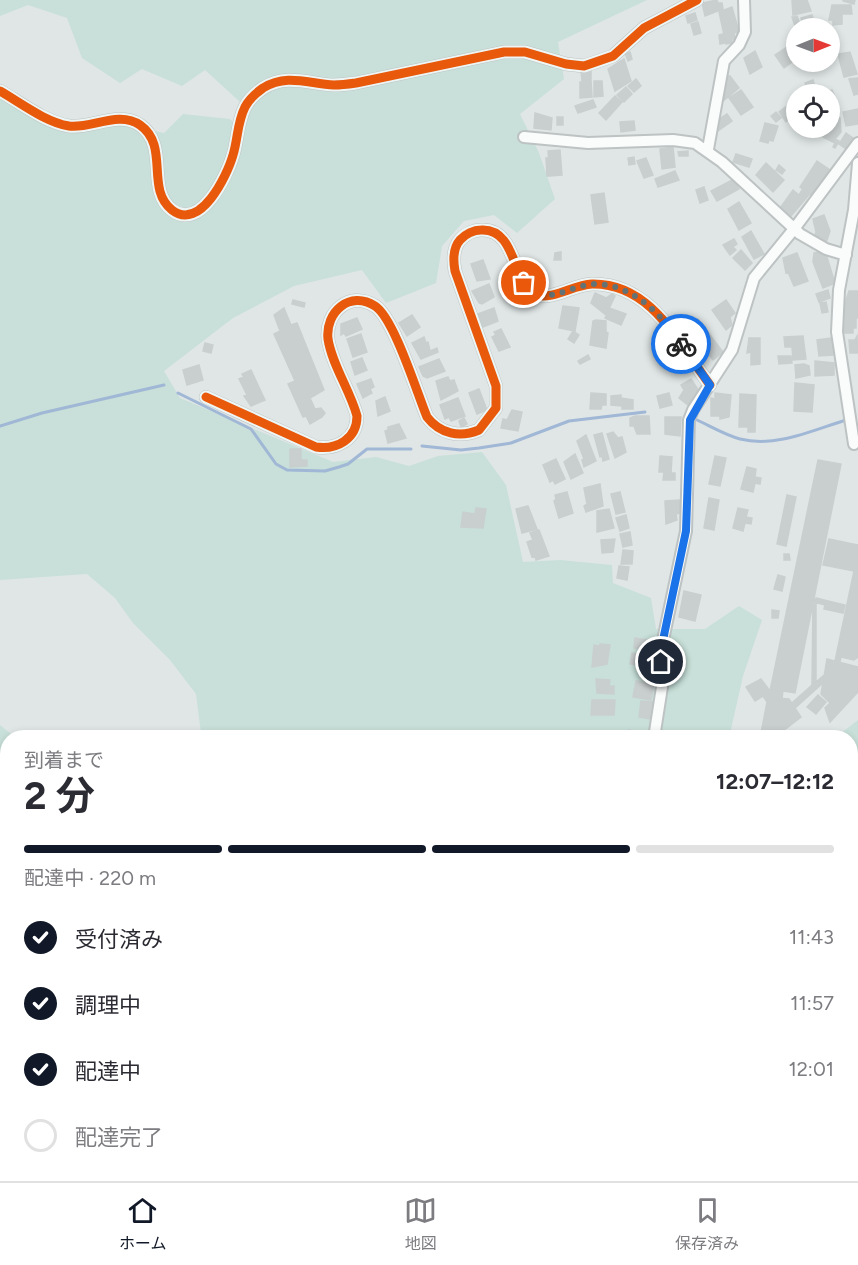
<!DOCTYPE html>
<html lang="ja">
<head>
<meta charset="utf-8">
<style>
  :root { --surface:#fff; --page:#f7f7f7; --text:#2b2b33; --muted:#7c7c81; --line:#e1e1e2; --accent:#111827 }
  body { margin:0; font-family:Figtree,"Noto Sans JP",sans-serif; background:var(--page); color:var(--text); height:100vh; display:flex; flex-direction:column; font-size:22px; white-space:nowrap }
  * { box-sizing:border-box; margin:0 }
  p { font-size:20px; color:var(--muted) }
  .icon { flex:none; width:33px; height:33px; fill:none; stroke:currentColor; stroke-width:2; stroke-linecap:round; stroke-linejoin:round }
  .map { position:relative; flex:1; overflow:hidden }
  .sheet { position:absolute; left:0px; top:730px; width:858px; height:452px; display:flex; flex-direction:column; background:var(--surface); border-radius:24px 24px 0 0; box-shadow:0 3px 9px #0003 }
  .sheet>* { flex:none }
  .needle { width:39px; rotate:89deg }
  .buttons { position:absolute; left:786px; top:18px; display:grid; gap:12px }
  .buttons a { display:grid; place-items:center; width:54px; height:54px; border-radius:50%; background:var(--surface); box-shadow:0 3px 9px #0003; font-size:30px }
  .pin { position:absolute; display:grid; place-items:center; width:51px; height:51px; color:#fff; margin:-26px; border:3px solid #fff; border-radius:50%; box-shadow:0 2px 6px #0007 }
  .courier { position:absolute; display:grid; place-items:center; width:60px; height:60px; margin:-30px; border:4px solid #1a73e8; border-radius:50%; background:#fff; color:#222; box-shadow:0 2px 8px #0007 }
  .overview em { font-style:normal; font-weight:700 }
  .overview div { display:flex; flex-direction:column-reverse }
  .overview { display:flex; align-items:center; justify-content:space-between; height:102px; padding:0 24px }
  h1 { font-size:39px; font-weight:700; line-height:45px }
  .bar { display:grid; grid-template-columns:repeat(4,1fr); gap:9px 6px; align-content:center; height:72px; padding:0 24px }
  .bar i { height:8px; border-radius:4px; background:var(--line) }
  .bar .active { background:var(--accent) }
  .bar p { grid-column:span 4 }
  ol { padding:0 24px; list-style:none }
  li { display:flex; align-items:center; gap:18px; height:66px }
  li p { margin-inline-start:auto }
  li .icon { padding:6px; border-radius:50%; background:var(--accent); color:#fff; stroke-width:4 }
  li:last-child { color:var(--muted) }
  li i { width:33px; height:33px; border:3px solid var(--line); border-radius:50% }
  .dock { display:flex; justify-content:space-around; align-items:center; height:84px; border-top:2px solid var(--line); background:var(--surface); font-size:16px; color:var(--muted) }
  .dock a { display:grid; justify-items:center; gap:3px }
  .dock .active { color:var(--accent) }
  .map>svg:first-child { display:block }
  .green { fill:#c8e0d9 }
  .water { fill:#a0b7d6 }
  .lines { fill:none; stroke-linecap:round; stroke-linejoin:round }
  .stream { stroke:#a0b7d6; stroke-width:3 }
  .building { fill:#c9cece; stroke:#c9cfcf; stroke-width:1.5 }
  .minor-casing { stroke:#bdc2c3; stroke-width:14 }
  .minor { stroke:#fafbfb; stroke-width:10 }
  .cycleway-casing { stroke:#edf6f5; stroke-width:13 }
  .cycleway { stroke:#e8590c; stroke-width:9 }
  .done { stroke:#637275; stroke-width:6; stroke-dasharray:0 10.8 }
  .route { stroke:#1a73e8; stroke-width:8 }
</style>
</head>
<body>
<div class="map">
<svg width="858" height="1181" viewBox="0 0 858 1181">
  <rect width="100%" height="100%" fill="#e0e6e6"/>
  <path class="green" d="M0,0H647L558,42L564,79L520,114L539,153L555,199L517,233L494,215L464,221L442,246L436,283L386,303L362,270L294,286L233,318L164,371L180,398L333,462L376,457L409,466L438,456L482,452L506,485L523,562L560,560L612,565L613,583L651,598L656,629H705L739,606L762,620L743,676L729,738H197L201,733L196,694L170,660L133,623L115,598L87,574L0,580V84L41,118L133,126L164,133L183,114L230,119L239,128L249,110L205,70L182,86L142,69L120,83L82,58L67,18L28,5L0,16Z
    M858,720V878L851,874L850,738H839L840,734Z
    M0,725L16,738H8V1174H730L735,1181H0Z"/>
  <path class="water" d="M851,881L858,885V968L851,969Z
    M858,1056V1178L857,1181H829L830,1175L850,1174L851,1079Z"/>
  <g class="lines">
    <path class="stream" d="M178,393L251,429L276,464L287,470L325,471L339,467L348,464L367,449H411
      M697,420C710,426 725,435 740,439C776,448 813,430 846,420
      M0,426L42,413L164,385
      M422,446L461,450L479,448L511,443L569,421L645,412"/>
  </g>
  <path class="building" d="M717,0L718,3H722L723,9L705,16L702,3Z
    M792,0H807L811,11L793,15Z
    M855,0L854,4L843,1V0Z
    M832,5H851L852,14H842V24L833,25V20H829Z
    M732,7L739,32L734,33L735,39H732V43L726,44L719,12Z
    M695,13L697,20L688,23L686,16Z
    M812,15L816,28H804L801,18Z
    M797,16L800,24L795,26L792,17Z
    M698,22L701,33L694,35L691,24Z
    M723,34L725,43L720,44L719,35Z
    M790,45L796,59L784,68L775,55Z
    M755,51L762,67L750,74L744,58Z
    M630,52L632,59L628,61L625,53Z
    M850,52L857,74L844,77L838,54Z
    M624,59L631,81L615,91L608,69Z
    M591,70V81H582L581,71Z
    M724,76H730L739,88L722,102L720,97Z
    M858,78V94L854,95L849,79Z
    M636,79L641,86L634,92L628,86Z
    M813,80L815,87L819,85L823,94L832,90L837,102L830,105V94H798L808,90L805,83Z
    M591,81L592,97L580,98V82Z
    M594,81H602L603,96L594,97Z
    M626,87L632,94L624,102L617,95Z
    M741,90L753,107L741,115L729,98Z
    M615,96L622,102L606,120L599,113Z
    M593,100L596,107L578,113L575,106Z
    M793,101L796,113L786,122L779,112Z
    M858,109V124L846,126L843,112Z
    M776,112L781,118L776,122L771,116Z
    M535,113L552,118L551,130L534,128Z
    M727,114L732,121L715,133L716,121Z
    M557,117H563V125H557Z
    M830,118H840L841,132L835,139L839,141L835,148L833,147L835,143L823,137L826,128H830Z
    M634,121L635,130L621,132L620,122Z
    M765,123L778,126L773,141L769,140L768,143L760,141Z
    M846,133L853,138L846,149L839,144Z
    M673,147L675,167L662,169L660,149Z
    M560,150L562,175L550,176L548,151Z
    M688,151V156H679L678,152Z
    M736,154L752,159L749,167L733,162Z
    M634,157L635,164L629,165L628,158Z
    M546,158H549L550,176H547Z
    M646,158L653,175L644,178L637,161Z
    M817,161L830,170L811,195L800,187Z
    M766,163L784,180L773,192L756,175Z
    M779,165L785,170L782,174L776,170Z
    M675,171L679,180L658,187L655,179Z
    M734,179L739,189L717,201L711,191Z
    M704,187L708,200L700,203L696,190Z
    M793,190L799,195L802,190L809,195L791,216L780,208Z
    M604,193L608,222L595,224L591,195Z
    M739,202L751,223L739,230L728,209Z
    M824,215L830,231L826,243L814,238L816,232L813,219Z
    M751,231L764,254L754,259L742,237Z
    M734,239L737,244L733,247L736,250L730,255L723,245Z
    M741,250L752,263L745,270L733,258Z
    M561,252V260H554L555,253Z
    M821,252L826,254L835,283L823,288L813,262L814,253Z
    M797,253L808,281L794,286L788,272L786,273L783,258Z
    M483,260L490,279L477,281L471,264Z
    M489,284L494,297L482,304L479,303L472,291Z
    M828,290L830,298L819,302L816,294Z
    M849,291H858V318H844V306Z
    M595,293L606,298L612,294L615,296L606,315L591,303Z
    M293,300L305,303L304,307L292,304Z
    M726,300L735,313L730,317L732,325L726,330L712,310Z
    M826,302L828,312L822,313L820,303Z
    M563,306L579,308L575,331L559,328Z
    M284,308L291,325L297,323L324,390L310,398L315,409L321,408L325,413L322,417L310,424L306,416L303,417L288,384L295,381L274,334L280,331L274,315Z
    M494,308L498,321L483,327L478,314Z
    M609,308L626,314L621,325L605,318Z
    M412,315L420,327L407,336L399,323Z
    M357,318L362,329L346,336L344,333L341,335V324Z
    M698,319L723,352L713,360L697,339L694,342L685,329Z
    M845,319H856V328H853V333H842L845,324L842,322H845Z
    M596,320L606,321V332L608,333L606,348L590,345L593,321Z
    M501,329L510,347L499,351L492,337L496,335L494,332Z
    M573,331L579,335L574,343L568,339Z
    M361,334L367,352L353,357L347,339Z
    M803,336L806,359L793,360L792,347H785L784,337Z
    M857,336L858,353H850L849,340H855Z
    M424,337L426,343L428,342L430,351L437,348L438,352L421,359L412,343Z
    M749,338H760V364L751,365V352L747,353Z
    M831,338L833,355L819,356L817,340Z
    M205,343L213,345L211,353L203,351Z
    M588,355L590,359L580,364L578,361Z
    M778,356H791L792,363L779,364Z
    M362,358L367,370L355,375L351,362Z
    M439,359L445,371L427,378L423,376L419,367Z
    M815,361L834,363V375L815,376Z
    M804,364L809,366L810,375L796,378L795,365Z
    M199,365L203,380L187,385L183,370Z
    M251,370L265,400L251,406L244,396L247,395L239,379L244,377L242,374Z
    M448,377L450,381L454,380L458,391L441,400L436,381Z
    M371,379L374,387L370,389L372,393L363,398L357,384Z
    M691,379L699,391L689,406L679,398L684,390L681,385Z
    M795,383L814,385L812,412L794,411Z
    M479,389L487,410L477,414L469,393Z
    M591,393L606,394V405H602L601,409H590Z
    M669,393L672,405L660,408L657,396Z
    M715,393L731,395L729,417L720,419V416H711V398L715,399Z
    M740,394L756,395L755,432H748V427H739Z
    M621,395V398L633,400V409H622V406L611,405V396Z
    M385,397L390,411L378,416L376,401Z
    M458,398L465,416L451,421L449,417L445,419L440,405Z
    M512,410L522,412L518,431L501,428L503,419L507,420Z
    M635,416H649L650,434H637L634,426H630V418Z
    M665,417H681L680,436L665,434Z
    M464,418L467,424L461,427L459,421Z
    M399,424L406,438L388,443L385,431L388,430V427Z
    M613,432L618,438L622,437L626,452L615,458L607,434Z
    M602,433L609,459L603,461L602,456L600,457L594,435Z
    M586,435L596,461L584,467L582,460L584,459L577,441Z
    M290,449H301V460H307V466L290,467Z
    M575,454L583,473L571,479L564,462Z
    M660,456L672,457L671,473H675V480H663L664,472H659Z
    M715,456L726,458L720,486L709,484Z
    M556,459L565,479L555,484L553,480L550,482L543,465Z
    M818,460L841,464L795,693L783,691L782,699L776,698L767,702L763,696L755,701L746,687L761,679L770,691Z
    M747,467L756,469L755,477L761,478L760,484L755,483L753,492L741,489Z
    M600,484L603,506L586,512L584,506L587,504L584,488Z
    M567,492L573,513L559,518L554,501L556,499L555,495Z
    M620,492L625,512L616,514L611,494Z
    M787,495L796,497L786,546L777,544Z
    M709,498L719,500L714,530L704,528Z
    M680,500L681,513L676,514L677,520L666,524L665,501Z
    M528,506L537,529L522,533L516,509Z
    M476,508L486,509L483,528L461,527L463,512L475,514Z
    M738,508L748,510L746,517L752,518L751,524L745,523L743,531L733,528Z
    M609,509L614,528L597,532V511Z
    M626,515L629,528L620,531L616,518Z
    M539,530L549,556L536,560L535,556L532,557L527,542L533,540L530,533Z
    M630,532L632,545L623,547L620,534Z
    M615,539L613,552L602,553L601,540Z
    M829,539L858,545V657L854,660L841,657L840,662L835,661L854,571L823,565Z
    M623,550L633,551L632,564H621Z
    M784,554H789L790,560H784Z
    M619,566L629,567L627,580L617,578Z
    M778,575L785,577L782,591L774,589Z
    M684,591L701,595L695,621L679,617Z
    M816,598L845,605L843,613L824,609L825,605L814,602Z
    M813,604H816V682L824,675L823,683L795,708L792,703L812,685Z
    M772,610L779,611L778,618H772Z
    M635,638L654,641L652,651L634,648Z
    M600,644L610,645L607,664L592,667L594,645L600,646Z
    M632,653L644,655L642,666L630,664Z
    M827,659L858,667V692L830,722L825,708L830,703L821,694Z
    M596,679L610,680L609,686H614V694L597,693Z
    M636,681L654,684L651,700L633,697Z
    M818,695L826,702L816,714L807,707Z
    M776,698L789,699L801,717L783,731L782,738H760L767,702Z
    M592,700H615L614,715H591Z
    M641,701L653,702L650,719L639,717Z
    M629,730L647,734L646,738H627Z"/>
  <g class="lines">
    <defs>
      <path id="minor" d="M0,91C21,103 45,122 69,126C91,129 119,110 140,125C170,146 145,189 172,210C200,232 227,176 233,155C238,139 237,123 245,107C249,99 256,93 263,88C287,73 309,84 334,85C341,85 349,84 356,83L504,52H525L566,64L584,66L613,56L644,28L697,0
        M524,137L588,143L673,140L695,143L722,162L800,234L826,249L846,255
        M708,149L724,61L739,45L745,32L744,0
        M206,397L316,447C337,450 357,439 357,416C350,390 332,365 328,339C325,312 350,290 375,306C394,318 417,393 427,417C440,434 460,438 479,430L496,408V386L455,271C453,260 453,248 460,240C465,234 474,230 481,230C516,228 512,280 534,295C555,300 572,285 592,284C652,283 679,344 710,385
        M854,444L837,332L839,290L854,210L858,163
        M654,738L662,687L663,640L686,531L689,420L693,410L732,350L754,278L794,229L858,143
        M616,1181L617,1174"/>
    </defs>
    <use href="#minor" class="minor-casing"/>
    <use href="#minor" class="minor"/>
    <defs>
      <path id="cycleway" d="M0,91C21,103 45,122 69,126C91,129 119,110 140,125C170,146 145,189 172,210C200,232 227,176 233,155C238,139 237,123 245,107C249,99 256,93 263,88C287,73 309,84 334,85C341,85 349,84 356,83L504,52H525L566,64L584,66L613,56L644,28L697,0
        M206,397L316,447C337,450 357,439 357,416C350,390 332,365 328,339C325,312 350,290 375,306C394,318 417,393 427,417C440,434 460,438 479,430L496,408V386L455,271C453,260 453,248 460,240C465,234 474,230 481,230C516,228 512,280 534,295C555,300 572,285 592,284C652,283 679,344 710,385"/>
    </defs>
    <use href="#cycleway" class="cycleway-casing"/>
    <use href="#cycleway" class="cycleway"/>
  </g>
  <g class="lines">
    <path class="done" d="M524,283C543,310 570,284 596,284C634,285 662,315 681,344"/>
    <path class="route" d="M661,662L663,640L686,531L690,420L710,385L681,344"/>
  </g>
</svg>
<div class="buttons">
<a><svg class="needle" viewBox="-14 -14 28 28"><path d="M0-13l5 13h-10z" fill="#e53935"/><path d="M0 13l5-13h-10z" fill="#7c7c81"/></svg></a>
<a><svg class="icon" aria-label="locate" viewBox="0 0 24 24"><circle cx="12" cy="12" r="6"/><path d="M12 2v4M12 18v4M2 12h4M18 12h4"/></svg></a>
</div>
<div class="pin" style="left:524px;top:283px;background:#ea580c"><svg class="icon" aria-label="bag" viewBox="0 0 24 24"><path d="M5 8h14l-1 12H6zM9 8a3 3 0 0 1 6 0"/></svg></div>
<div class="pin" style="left:661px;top:662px;background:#1f2937"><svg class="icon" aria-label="home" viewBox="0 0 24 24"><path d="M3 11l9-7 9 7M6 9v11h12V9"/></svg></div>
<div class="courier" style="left:681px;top:344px"><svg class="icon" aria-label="bike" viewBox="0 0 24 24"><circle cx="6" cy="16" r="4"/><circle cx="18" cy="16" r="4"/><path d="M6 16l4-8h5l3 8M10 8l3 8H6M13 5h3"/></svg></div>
<section class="sheet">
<div class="overview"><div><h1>2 分</h1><p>到着まで</p></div><em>12:07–12:12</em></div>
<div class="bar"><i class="active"></i><i class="active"></i><i class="active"></i><i></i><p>配達中 · 220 m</p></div>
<ol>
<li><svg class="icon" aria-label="check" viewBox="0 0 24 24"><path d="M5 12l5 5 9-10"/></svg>受付済み<p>11:43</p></li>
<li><svg class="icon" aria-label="check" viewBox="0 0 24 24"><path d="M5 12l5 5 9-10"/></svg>調理中<p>11:57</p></li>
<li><svg class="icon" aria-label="check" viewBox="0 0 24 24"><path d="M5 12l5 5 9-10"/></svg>配達中<p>12:01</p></li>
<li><i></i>配達完了</li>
</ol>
</section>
</div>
<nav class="dock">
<a class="active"><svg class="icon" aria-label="home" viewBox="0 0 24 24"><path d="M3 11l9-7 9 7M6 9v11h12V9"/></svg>ホーム</a>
<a><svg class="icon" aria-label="map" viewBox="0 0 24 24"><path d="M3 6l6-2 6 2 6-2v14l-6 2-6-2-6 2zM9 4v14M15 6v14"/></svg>地図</a>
<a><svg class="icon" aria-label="saved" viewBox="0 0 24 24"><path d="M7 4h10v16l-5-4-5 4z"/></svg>保存済み</a>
</nav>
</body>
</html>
